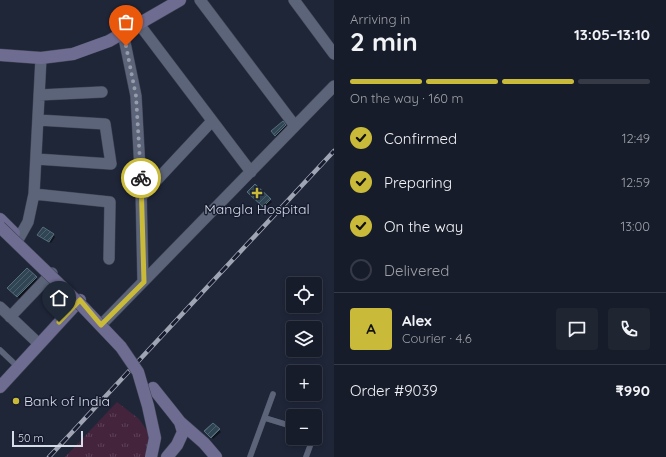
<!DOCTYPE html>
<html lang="en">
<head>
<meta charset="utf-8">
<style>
  :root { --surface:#171c2a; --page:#202532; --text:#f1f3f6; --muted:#9ea1a8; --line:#363a47; --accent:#c9ba3a }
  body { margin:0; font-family:Quicksand,sans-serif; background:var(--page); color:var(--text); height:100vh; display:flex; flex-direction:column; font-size:15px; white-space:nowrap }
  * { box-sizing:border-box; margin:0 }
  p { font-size:13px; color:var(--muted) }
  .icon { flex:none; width:22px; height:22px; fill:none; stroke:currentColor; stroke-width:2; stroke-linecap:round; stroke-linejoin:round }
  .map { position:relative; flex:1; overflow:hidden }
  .sheet { display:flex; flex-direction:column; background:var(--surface); width:332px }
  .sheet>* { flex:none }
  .controls { position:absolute; left:286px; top:277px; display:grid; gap:8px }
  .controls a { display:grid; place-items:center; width:36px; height:36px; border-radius:4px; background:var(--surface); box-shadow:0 2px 6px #0003,0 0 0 1px var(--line); font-size:20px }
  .scale { position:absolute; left:12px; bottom:10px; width:71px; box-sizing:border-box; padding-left:4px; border:2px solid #d7dce9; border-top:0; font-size:11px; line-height:14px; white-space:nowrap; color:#d7dce9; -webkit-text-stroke:3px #161c2e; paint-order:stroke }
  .pin { position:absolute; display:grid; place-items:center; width:34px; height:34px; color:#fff; margin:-41px -17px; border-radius:50% 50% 50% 0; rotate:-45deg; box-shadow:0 0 4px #0007 }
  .pin .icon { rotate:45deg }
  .courier { position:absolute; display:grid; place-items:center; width:40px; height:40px; margin:-20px; border:3px solid #c9ba3a; border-radius:50%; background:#fff; color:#222; box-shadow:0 1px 5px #0007 }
  .overview em { font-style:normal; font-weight:800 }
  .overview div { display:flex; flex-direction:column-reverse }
  .overview { display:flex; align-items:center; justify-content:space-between; height:68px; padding:0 16px }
  h1 { font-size:26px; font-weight:800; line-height:30px }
  .bar { display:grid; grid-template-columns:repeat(4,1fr); gap:6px 4px; align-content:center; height:48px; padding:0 16px }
  .bar i { height:5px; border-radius:3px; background:var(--line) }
  .bar .selected { background:var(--accent) }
  .bar p { grid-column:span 4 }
  .line { display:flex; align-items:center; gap:10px; padding:0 16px; border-top:1px solid var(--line) }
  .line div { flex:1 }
  .round { display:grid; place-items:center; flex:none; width:42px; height:42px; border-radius:4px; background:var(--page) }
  ol { padding:0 16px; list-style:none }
  li { display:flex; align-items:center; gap:12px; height:44px }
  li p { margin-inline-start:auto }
  li .icon { padding:4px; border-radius:50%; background:var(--accent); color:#111; stroke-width:4 }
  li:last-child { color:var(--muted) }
  li i { width:22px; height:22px; border:2px solid var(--line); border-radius:50% }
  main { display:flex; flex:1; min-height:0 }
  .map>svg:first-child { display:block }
  .grass { fill:url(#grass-tufts) }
  .shadow { fill:#0007 }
  .building { fill:url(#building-hatch); stroke:#566e7c }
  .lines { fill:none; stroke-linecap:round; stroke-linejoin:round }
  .lane-casing { stroke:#3f4454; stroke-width:6 }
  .street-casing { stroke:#3f4454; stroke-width:12 }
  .secondary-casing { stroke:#3f4454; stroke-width:13 }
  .lane { stroke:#5c647a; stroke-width:5.5 }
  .street { stroke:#5c647a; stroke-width:11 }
  .secondary { stroke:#6f6c92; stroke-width:12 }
  .rail-casing { stroke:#a0a5b4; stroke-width:4.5 }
  .rail { stroke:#161c2e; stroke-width:3; stroke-dasharray:9; stroke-linecap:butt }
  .secondary-bridge-casing { stroke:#3f4454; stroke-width:13; stroke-linecap:butt }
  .secondary-bridge { stroke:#6f6c92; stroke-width:12 }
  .done { stroke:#979cab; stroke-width:4; stroke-dasharray:0 7.2 }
  .route { stroke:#c9ba3a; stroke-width:5 }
  .poi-dot { fill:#c9ba3a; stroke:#161c2e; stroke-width:1.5 }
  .labels { text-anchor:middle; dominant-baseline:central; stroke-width:3; stroke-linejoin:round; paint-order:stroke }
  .poi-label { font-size:14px; fill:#d7dce9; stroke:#161c2e }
</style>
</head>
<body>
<main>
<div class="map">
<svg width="334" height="457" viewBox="0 0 334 457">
  <defs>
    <pattern id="grass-tufts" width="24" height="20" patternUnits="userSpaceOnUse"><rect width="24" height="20" fill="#44233d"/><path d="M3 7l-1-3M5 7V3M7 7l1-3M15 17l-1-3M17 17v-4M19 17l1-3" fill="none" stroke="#5e4259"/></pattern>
    <pattern id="building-hatch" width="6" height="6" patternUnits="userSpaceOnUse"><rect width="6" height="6" fill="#2f4553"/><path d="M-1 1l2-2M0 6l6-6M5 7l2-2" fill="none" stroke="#4c5f6c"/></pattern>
  </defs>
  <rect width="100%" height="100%" fill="#1f2638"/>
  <path class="grass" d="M117,402L139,419L158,446L151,457H65Z"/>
  <path class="shadow" d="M285,125L287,128L278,138L272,131Z
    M255,185L272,202L265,208L248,192Z
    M53,235L55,237L51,243L41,236Z
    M27,269L38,280L20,299L9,288Z
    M213,424L221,432L213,439L206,431Z"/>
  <path class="building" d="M283,121L286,125L275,136L271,131Z
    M255,184L271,199L263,207L247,192Z
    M43,227L54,234L49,242L37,235Z
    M27,268L37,277L17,297L7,288Z
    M213,423L220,429L211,438L204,431Z"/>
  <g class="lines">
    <defs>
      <path id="lane" d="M0,350L18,367
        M265,418L288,425L293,413L301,416
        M315,422L318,423L315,432
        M250,457L273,394
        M306,457L313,438"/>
      <path id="street" d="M200,0L295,126
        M294,0L334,54
        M139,24L251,172
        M123,33L136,96L141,189L143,282
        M39,95L102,92
        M36,159L111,164L105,124L38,120
        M34,194L110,202L109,259
        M141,197L212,121
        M19,238L28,222L34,194L41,58
        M0,307L39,344
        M10,317L52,273
        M101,325L334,86"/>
      <path id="secondary" d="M0,55L41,58L73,54L109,41L180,0
        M0,219L14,233
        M0,387L80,300
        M153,388L173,413L180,422L183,432L177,445L167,457
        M180,422L204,443L216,457"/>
    </defs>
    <use href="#lane" class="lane-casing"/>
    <use href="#street" class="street-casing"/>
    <use href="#secondary" class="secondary-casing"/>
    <use href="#lane" class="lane"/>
    <use href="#street" class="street"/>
    <use href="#secondary" class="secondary"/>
    <defs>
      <path id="rail" d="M49,457L334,151"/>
    </defs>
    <use href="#rail" class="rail-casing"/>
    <use href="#rail" class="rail"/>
    <defs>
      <path id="secondary-bridge" d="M0,227L82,306L121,347L138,372L148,406L155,438L151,457"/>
    </defs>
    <use href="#secondary-bridge" class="secondary-bridge-casing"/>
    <use href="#secondary-bridge" class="secondary-bridge"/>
  </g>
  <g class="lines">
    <path class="done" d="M126,46L136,96L141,178"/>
    <path class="route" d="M59,322L80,300L101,325L144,282L141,178"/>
  </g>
  <g class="poi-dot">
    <path d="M255 187h4v4h4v4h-4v4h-4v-4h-4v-4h4z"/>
    <circle cx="16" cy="401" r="4"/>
  </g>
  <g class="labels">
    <g class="poi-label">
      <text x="257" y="209">Mangla Hospital</text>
      <text x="24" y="401" text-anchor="start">Bank of India</text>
    </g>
  </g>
</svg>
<div class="controls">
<a><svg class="icon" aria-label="locate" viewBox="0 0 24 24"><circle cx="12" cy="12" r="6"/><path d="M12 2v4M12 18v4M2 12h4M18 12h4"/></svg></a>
<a><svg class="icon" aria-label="layers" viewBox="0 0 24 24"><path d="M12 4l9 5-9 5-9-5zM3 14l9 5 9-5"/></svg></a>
<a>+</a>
<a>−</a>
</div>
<div class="scale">50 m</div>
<div class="pin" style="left:126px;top:46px;background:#ea580c"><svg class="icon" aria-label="bag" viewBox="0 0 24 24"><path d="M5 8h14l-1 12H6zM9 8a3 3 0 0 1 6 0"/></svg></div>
<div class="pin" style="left:59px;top:322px;background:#1f2937"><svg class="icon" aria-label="home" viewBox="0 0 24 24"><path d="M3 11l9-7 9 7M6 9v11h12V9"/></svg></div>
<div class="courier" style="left:141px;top:178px"><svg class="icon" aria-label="bike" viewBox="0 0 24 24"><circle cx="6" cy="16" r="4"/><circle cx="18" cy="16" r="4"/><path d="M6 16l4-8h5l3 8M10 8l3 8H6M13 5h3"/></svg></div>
</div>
<section class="sheet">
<div class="overview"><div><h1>2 min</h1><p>Arriving in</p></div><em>13:05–13:10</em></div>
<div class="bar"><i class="selected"></i><i class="selected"></i><i class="selected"></i><i></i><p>On the way · 160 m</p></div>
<ol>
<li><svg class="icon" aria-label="check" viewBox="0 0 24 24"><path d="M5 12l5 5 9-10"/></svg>Confirmed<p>12:49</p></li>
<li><svg class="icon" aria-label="check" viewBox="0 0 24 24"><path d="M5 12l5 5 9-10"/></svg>Preparing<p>12:59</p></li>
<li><svg class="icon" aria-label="check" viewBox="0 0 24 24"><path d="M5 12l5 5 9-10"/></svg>On the way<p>13:00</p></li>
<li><i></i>Delivered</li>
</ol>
<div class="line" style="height:72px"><b class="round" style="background:var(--accent);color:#111">A</b><div><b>Alex</b><p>Courier · 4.6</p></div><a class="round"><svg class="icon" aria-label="chat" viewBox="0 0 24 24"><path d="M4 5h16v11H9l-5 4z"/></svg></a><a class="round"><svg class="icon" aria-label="phone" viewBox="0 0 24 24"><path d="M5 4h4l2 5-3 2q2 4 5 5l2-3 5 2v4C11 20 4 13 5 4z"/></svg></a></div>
<div class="line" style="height:52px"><div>Order #9039</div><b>₹990</b></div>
</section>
</main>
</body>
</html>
